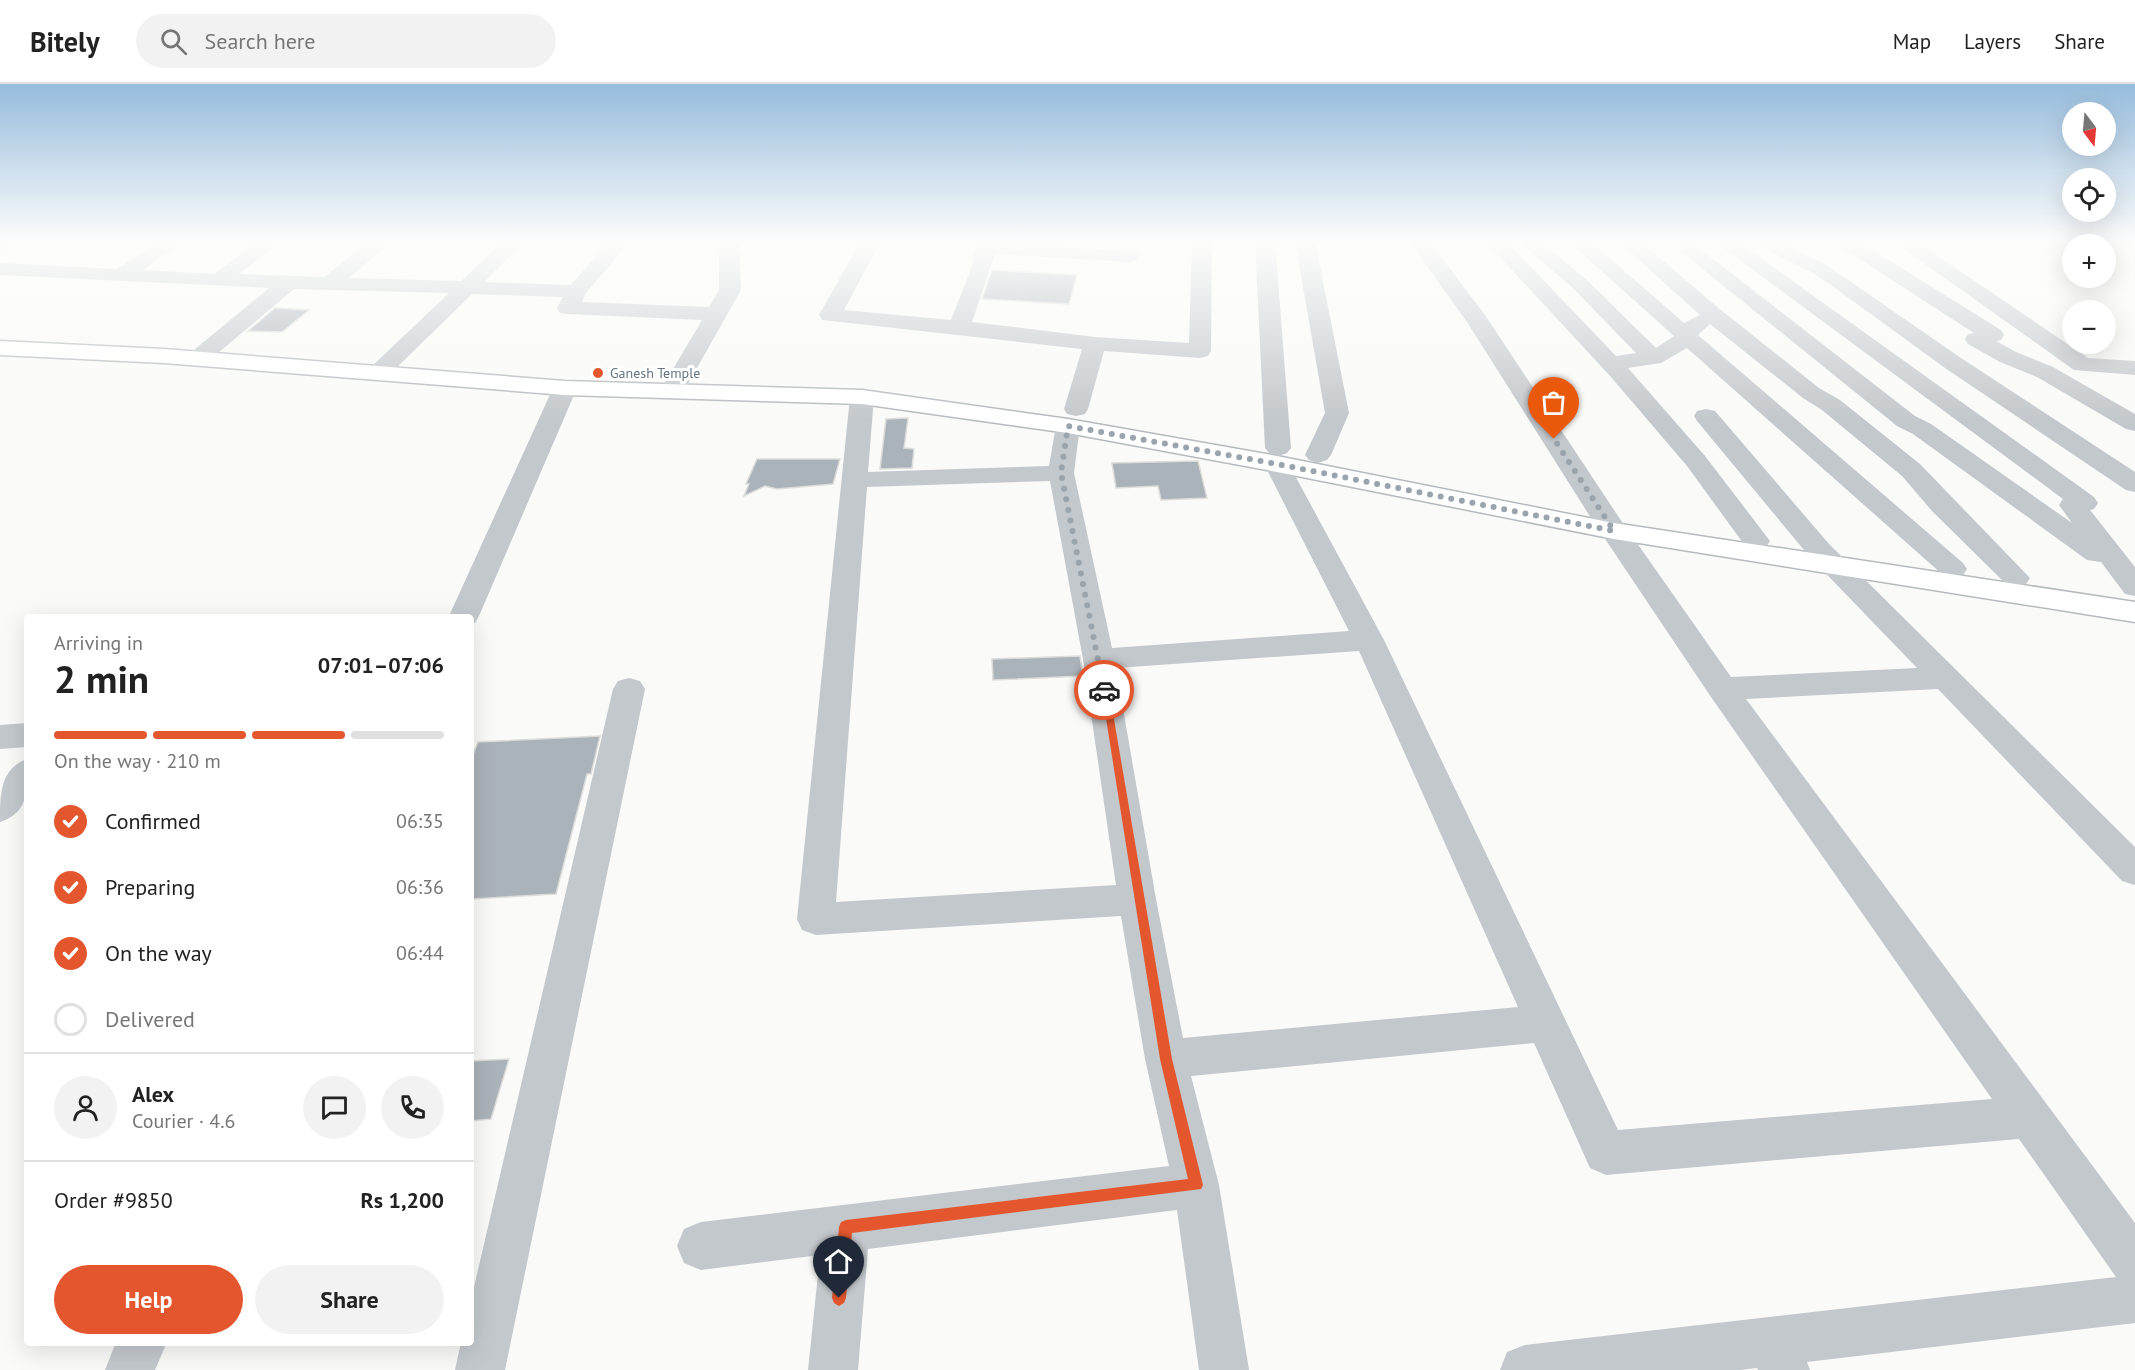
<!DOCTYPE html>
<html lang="en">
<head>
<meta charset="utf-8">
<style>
  :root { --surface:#fff; --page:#f2f2f2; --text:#222; --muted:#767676; --line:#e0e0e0; --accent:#e4572e }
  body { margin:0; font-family:"PT Sans",sans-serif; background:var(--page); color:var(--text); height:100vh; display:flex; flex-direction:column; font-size:22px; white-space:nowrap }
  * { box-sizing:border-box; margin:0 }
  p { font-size:20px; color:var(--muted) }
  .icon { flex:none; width:33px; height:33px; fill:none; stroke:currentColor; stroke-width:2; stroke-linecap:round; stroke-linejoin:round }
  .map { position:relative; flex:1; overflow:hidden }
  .panel { position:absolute; left:24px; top:530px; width:450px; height:732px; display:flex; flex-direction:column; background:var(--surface); border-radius:6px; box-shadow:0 6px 24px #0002 }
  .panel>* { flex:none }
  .needle { width:39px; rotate:164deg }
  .fabs { position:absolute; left:2062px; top:18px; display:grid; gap:12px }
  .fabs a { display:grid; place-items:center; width:54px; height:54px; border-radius:50%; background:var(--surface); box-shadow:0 6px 24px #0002; font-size:30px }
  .pin { position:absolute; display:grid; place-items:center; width:51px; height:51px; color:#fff; margin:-62px -26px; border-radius:50% 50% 50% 0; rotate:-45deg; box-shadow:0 0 6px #0007 }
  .pin .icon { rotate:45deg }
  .courier { position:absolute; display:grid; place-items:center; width:60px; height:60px; margin:-30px; border:4px solid #e4572e; border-radius:50%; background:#fff; color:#222; box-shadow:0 2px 8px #0007 }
  .overview em { font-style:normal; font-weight:700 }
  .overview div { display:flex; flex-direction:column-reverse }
  .overview { display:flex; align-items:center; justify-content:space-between; height:102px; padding:0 30px }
  h1 { font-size:39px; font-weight:700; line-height:45px }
  .bar { display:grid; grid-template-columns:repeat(4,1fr); gap:9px 6px; align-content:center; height:72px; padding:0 30px }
  .bar i { height:8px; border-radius:4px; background:var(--line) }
  .bar .active { background:var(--accent) }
  .bar p { grid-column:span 4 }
  .line { display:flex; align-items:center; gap:15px; padding:0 30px; border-top:2px solid var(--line) }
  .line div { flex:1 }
  .round { display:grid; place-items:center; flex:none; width:63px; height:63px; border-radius:32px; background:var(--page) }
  ol { padding:0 30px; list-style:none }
  li { display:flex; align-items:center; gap:18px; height:66px }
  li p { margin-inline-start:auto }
  li .icon { padding:6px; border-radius:50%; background:var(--accent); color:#fff; stroke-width:4 }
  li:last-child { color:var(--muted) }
  li i { width:33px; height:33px; border:3px solid var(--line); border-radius:50% }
  .primary-button { display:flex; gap:12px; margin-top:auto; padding:12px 30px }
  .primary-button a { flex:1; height:69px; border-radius:36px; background:var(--accent); color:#fff; font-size:24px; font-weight:700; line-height:69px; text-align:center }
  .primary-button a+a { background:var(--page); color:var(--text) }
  header { display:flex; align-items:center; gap:36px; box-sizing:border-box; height:84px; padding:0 30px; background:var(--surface); border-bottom:2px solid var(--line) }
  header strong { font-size:28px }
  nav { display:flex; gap:33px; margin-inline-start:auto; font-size:21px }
  .search { width:420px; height:54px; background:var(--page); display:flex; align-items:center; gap:15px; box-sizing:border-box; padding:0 21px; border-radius:33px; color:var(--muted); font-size:22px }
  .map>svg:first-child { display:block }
  .building { fill:#aab3b9; stroke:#dcdcda; stroke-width:1.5 }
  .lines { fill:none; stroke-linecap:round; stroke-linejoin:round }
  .major-casing { stroke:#b5babe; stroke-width:3 }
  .minor { fill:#c3c8cc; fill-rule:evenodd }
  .major { fill:#fff; fill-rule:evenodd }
  .route { fill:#e4572e }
  .done { stroke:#99a4ac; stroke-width:6; stroke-dasharray:0 10.8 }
  .poi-dot { fill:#e4572e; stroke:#fff; stroke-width:2 }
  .labels { text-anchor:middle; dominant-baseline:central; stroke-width:6; stroke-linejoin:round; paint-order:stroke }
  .far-poi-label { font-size:14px; fill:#657683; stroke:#fff; text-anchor:start }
</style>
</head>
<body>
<header>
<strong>Bitely</strong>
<div class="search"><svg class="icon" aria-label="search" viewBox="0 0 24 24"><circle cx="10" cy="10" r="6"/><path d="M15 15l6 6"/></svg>Search here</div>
<nav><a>Map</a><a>Layers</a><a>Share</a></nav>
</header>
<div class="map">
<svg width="2135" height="1286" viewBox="0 0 2135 1286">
  <rect width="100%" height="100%" fill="#fafaf8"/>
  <path class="building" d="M992,186L1077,191L1069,220L982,215Z
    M275,224L309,226L282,248L248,247Z
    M908,334L904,364L914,365L912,384L880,385L886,335Z
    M757,375H840L833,400L777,405L765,402L744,412L749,400H746Z
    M1198,377L1207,414L1161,416L1158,402L1116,404L1112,379Z
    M1080,572L1083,592L993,596L992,575Z
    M600,652L591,690H587L556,810L471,815V676L478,658Z
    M509,975L491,1035L471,1037V977Z"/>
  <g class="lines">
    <defs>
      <path id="major" d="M0,257L164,265L565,297L862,306L1068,335L1277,372L1614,439L2135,518V538L1614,455L1277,388L1068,349L862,320L565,311L164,279L0,271Z"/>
    </defs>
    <use href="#major" class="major-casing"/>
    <path class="minor" d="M0,157H16L7,165L0,167Z
      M160,157H183L143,186L214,190L259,157H281L239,190L324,193L370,157H392L349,194L461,197L504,157H525L484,198L571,201L609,157H630L586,209L582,218L709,223L719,206V157H739L741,206L684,307L680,312L672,314L664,312L660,307L702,236L568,230L560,229L557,224L563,213L472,210L386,294L378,296L370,294L366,289L370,284L449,209L294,205L205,280L197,282L189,280L186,275L189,270L269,204L0,191V179L117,185Z
      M861,157H881L844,226L951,236L971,185L978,157L1137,168L1140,172L1137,176L1130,178L995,170L972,238L1095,253L1189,259L1192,157H1212L1211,267L1208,272L1200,274L1104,267L1088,325L1085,330L1076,332L1067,330L1064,325L1082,265L822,236L819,231Z
      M1255,157H1275L1291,364L1287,369L1278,372L1269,369L1265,364Z
      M1295,157H1315L1349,329L1331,371L1327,376L1318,379L1309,376L1305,371L1325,329Z
      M1409,157H1429L1485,231L1618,432L1731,593L1917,584L1809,472L1697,337L1694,332L1697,327L1706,325L1715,327L1829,460L2135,763V801L2122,797L1938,605L1746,615L2135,1139V1239L1807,1278L1810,1286H1758L1757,1284L1740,1286H1500L1507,1268L1525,1261L2116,1193L2019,1055L1606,1091L1590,1084L1534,959L1191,992L1219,1101L1249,1286H1199L1177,1126L868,1165L858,1286H808L820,1171L701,1186L684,1179L677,1162L684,1145L701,1138L1169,1082L1145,975L1121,832L816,851L802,846L797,835L850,313L854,308L862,306L870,308L874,313L868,388L1049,382L1056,342L1059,337L1068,335L1077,337L1080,342L1074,389L1112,564L1349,547L1264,380L1268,375L1277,372L1286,375L1384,556L1618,1046L1992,1015L1711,613L1591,434L1467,238ZM1050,397L1083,575L1116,801L836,818L867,403ZM1359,567L1518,923L1183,954L1156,815L1116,584Z
      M1485,157H1506L1616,272L1636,269L1572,203L1518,157H1540L1586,195L1656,264L1674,252L1568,157H1590L1684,239L1700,231L1618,157H1640L1716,222L1819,304L1840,316L1920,380L2030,494L2026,500L2016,503L2006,500L1932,427L1902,392L1822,326L1803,314L1710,240L1698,251L1963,479L1967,485L1963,491L1953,494L1943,491L1687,264L1661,279L1628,284L1705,372L1770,457L1766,463L1756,465L1746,463L1687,382L1611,293Z
      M1668,157H1690L1915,332L1931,340L2072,439L2059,421L2063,415L1714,157H1737L2094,413L2098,419L2094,425L2090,426L2135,483V512L2125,510L2101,478L2087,476L1913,350L1897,342Z
      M1754,157H1779L1825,180L1961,274L2135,388V408L2126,406L1945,284L1831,201L1811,188L1757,161Z
      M1835,157H1858L2001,246L2004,251L2001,256L1996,257L2016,268L2053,283L2135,330V347L2126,345L2037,293L2000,278L1968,260L1965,255L1968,250L1974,249L1838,161Z
      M1893,157H1916L2088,274L2135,277V291L2074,286Z
      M565,297L573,299L577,304L479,532L475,539L471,540V532H449L553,304L557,299Z
      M629,594L640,597L645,605L505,1286H455L461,1258H471V1216L613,605L618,597Z
      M27,639V663L0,665V641Z
      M27,675C27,703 31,728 0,738C0,710 0,685 27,675Z
      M116,1258H167L155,1286H105Z"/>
    <use href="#major" class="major"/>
  </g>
  <linearGradient id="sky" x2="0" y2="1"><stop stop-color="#96bcdc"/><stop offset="0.47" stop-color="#fdfdfc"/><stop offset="1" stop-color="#fdfdfc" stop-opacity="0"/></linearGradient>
  <rect width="2135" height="337" fill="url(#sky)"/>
  <path class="route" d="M1101,603H1107L1109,606L1172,975L1203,1101L1201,1105L852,1149L846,1214L844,1219L839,1222L834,1219L832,1214L839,1143L841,1138L846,1136L1188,1095L1160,975Z"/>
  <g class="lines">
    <path class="done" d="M1104,606L1061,389L1068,342L1277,380L1614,447L1554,355"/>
  </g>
  <circle class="poi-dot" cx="598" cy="289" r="6"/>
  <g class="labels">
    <g class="far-poi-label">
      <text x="610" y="289">Ganesh Temple</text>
    </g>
  </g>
</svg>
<div class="fabs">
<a><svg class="needle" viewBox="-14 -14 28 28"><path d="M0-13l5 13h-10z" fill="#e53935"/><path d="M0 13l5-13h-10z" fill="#767676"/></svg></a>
<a><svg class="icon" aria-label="locate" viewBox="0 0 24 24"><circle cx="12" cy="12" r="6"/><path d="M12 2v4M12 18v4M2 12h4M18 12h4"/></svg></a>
<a>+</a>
<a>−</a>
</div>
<div class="pin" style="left:1554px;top:355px;background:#ea580c"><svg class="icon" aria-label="bag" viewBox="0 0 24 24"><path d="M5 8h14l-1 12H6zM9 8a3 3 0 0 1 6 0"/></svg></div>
<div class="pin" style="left:839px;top:1214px;background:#1f2937"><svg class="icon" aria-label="home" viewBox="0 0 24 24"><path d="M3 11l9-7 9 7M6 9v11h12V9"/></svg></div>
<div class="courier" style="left:1104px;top:606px"><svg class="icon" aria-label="car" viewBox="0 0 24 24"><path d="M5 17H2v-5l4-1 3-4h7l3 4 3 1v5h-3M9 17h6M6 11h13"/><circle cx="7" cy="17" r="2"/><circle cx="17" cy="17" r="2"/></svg></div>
<section class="panel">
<div class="overview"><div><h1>2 min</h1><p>Arriving in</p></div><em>07:01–07:06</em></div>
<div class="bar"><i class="active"></i><i class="active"></i><i class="active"></i><i></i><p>On the way · 210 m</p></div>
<ol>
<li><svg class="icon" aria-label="check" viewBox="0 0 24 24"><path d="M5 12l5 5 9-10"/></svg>Confirmed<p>06:35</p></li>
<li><svg class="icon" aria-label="check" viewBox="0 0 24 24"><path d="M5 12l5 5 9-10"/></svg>Preparing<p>06:36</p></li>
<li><svg class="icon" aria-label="check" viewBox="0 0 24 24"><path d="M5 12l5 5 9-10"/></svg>On the way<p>06:44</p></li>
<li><i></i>Delivered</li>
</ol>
<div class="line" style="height:108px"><a class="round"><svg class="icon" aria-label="person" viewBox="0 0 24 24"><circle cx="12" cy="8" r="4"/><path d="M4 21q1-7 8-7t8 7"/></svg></a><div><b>Alex</b><p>Courier · 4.6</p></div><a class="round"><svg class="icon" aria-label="chat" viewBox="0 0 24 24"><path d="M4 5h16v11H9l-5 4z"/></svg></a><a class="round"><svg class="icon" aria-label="phone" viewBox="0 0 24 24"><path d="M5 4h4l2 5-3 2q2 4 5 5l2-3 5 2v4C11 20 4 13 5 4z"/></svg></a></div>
<div class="line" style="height:78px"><div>Order #9850</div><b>Rs 1,200</b></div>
<div class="primary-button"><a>Help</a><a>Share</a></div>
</section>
</div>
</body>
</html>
